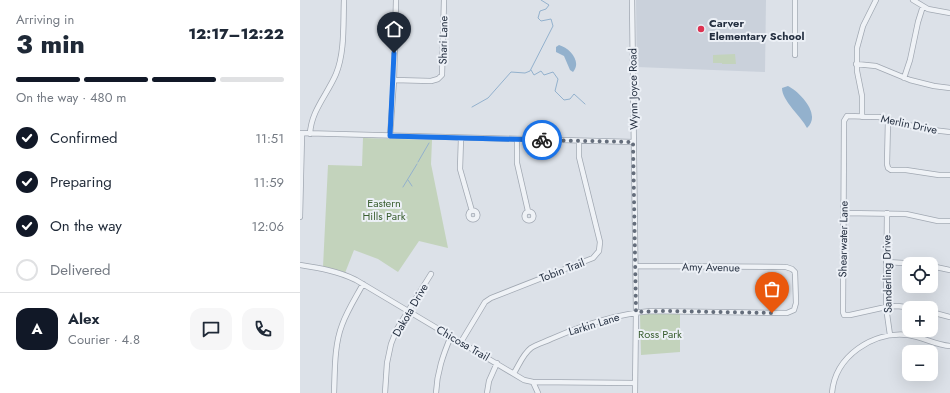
<!DOCTYPE html>
<html lang="en">
<head>
<meta charset="utf-8">
<style>
  :root { --surface:#fff; --page:#f6f6f7; --text:#1f2937; --muted:#747a83; --line:#e0e1e3; --accent:#111827 }
  body { margin:0; font-family:Jost,sans-serif; background:var(--page); color:var(--text); height:100vh; display:flex; flex-direction:column; font-size:15px; white-space:nowrap }
  * { box-sizing:border-box; margin:0 }
  p { font-size:13px; color:var(--muted) }
  .icon { flex:none; width:22px; height:22px; fill:none; stroke:currentColor; stroke-width:2; stroke-linecap:round; stroke-linejoin:round }
  .map { position:relative; flex:1; overflow:hidden }
  .panel { display:flex; flex-direction:column; background:var(--surface); width:300px }
  .panel>* { flex:none }
  .controls { position:absolute; left:602px; top:257px; display:grid; gap:8px }
  .controls a { display:grid; place-items:center; width:36px; height:36px; border-radius:8px; background:var(--surface); box-shadow:0 4px 16px #0002; font-size:20px }
  .pin { position:absolute; display:grid; place-items:center; width:34px; height:34px; color:#fff; margin:-41px -17px; border-radius:50% 50% 50% 0; rotate:-45deg; box-shadow:0 0 4px #0007 }
  .pin .icon { rotate:45deg }
  .courier { position:absolute; display:grid; place-items:center; width:40px; height:40px; margin:-20px; border:3px solid #1a73e8; border-radius:50%; background:#fff; color:#222; box-shadow:0 1px 5px #0007 }
  .summary em { font-style:normal; font-weight:800 }
  .summary div { display:flex; flex-direction:column-reverse }
  .summary { display:flex; align-items:center; justify-content:space-between; height:68px; padding:0 16px }
  h1 { font-size:26px; font-weight:800; line-height:30px }
  .bar { display:grid; grid-template-columns:repeat(4,1fr); gap:6px 4px; align-content:center; height:48px; padding:0 16px }
  .bar i { height:5px; border-radius:3px; background:var(--line) }
  .bar .current { background:var(--accent) }
  .bar p { grid-column:span 4 }
  .line { display:flex; align-items:center; gap:10px; padding:0 16px; border-top:1px solid var(--line) }
  .line div { flex:1 }
  .round { display:grid; place-items:center; flex:none; width:42px; height:42px; border-radius:12px; background:var(--page) }
  ol { padding:0 16px; list-style:none }
  li { display:flex; align-items:center; gap:12px; height:44px }
  li p { margin-inline-start:auto }
  li .icon { padding:4px; border-radius:50%; background:var(--accent); color:#fff; stroke-width:4 }
  li:last-child { color:var(--muted) }
  li i { width:22px; height:22px; border:2px solid var(--line); border-radius:50% }
  main { display:flex; flex:1; min-height:0 }
  .map>svg:first-child { display:block }
  .built { fill:#cad1db }
  .green { fill:#c3d3bc }
  .water { fill:#93b1cd }
  .lines { fill:none; stroke-linecap:round; stroke-linejoin:round }
  .stream { stroke:#93b1cd; stroke-width:1 }
  .minor-casing { stroke:#a1a8b2; stroke-width:6 }
  .minor { stroke:#eff2f6; stroke-width:4.5 }
  .done { stroke:#646d7b; stroke-width:4; stroke-dasharray:0 7.2 }
  .route { stroke:#1a73e8; stroke-width:5 }
  .poi-dot { fill:#dd3251; stroke:#ecf0f6; stroke-width:1.5 }
  .labels { text-anchor:middle; dominant-baseline:central; stroke-width:4; stroke-linejoin:round; paint-order:stroke }
  .poi-label { font-size:11px; font-weight:bold; fill:#242f40; stroke:#ecf0f6; text-anchor:start }
  .street-label { font-size:11px; fill:#242f40; stroke:#ecf0f6 }
  .park-label { font-size:11px; fill:#3a5e30; stroke:#ecf0f6 }
</style>
</head>
<body>
<main>
<section class="panel">
<div class="summary"><div><h1>3 min</h1><p>Arriving in</p></div><em>12:17–12:22</em></div>
<div class="bar"><i class="current"></i><i class="current"></i><i class="current"></i><i></i><p>On the way · 480 m</p></div>
<ol>
<li><svg class="icon" aria-label="check" viewBox="0 0 24 24"><path d="M5 12l5 5 9-10"/></svg>Confirmed<p>11:51</p></li>
<li><svg class="icon" aria-label="check" viewBox="0 0 24 24"><path d="M5 12l5 5 9-10"/></svg>Preparing<p>11:59</p></li>
<li><svg class="icon" aria-label="check" viewBox="0 0 24 24"><path d="M5 12l5 5 9-10"/></svg>On the way<p>12:06</p></li>
<li><i></i>Delivered</li>
</ol>
<div class="line" style="height:72px"><b class="round" style="background:var(--accent);color:#fff">A</b><div><b>Alex</b><p>Courier · 4.8</p></div><a class="round"><svg class="icon" aria-label="chat" viewBox="0 0 24 24"><path d="M4 5h16v11H9l-5 4z"/></svg></a><a class="round"><svg class="icon" aria-label="phone" viewBox="0 0 24 24"><path d="M5 4h4l2 5-3 2q2 4 5 5l2-3 5 2v4C11 20 4 13 5 4z"/></svg></a></div>
</section>
<div class="map">
<svg width="650" height="393" viewBox="0 0 650 393">
  <rect width="100%" height="100%" fill="#dce1e8"/>
  <path class="built" d="M336,0H466L465,72L337,67Z"/>
  <path class="green" d="M435,54L436,64H422V63H413V55Z
    M63,138L132,140L131,164L148,248L119,241L98,272L78,259L54,250L45,273L23,267L28,165L62,166Z
    M342,313H380V352L341,355L340,315Z"/>
  <path class="water" d="M259,45C270,48 282,62 273,72L270,70L264,56L256,52V47Z
    M488,86C500,92 522,115 507,128C501,116 482,101 482,88Z"/>
  <g class="lines">
    <path class="stream" d="M231,70L234,75L241,71L244,75L253,72L258,79L255,91L264,100L270,99L274,94L285,104
      M172,107L188,98L211,72L225,73L230,71L253,26L251,19L241,21L238,18L240,11L246,9L249,5L241,0
      M118,162L129,143
      M108,180L112,186
      M103,187L117,164"/>
    <defs>
      <path id="minor" d="M332,0L336,312L335,393
        M495,0V55
        M613,0L628,9L650,13
        M556,64L576,66L610,80L634,86L650,88
        M604,78L610,60L618,22L623,6
        M94,80L131,81L138,79L142,75L144,0
        M562,117V96L557,71V48L563,26L576,0
        M588,120L587,164L588,168L591,170H606L639,175H650
        M0,133L333,142
        M10,134C11,111 27,95 36,74C45,52 43,24 44,0
        M90,136L94,80L96,0
        M161,138L160,169L172,211
        M217,140V163L228,211
        M168.5 215a4.5 4.5 0 1 1 9 0a4.5 4.5 0 1 1-9 0Z
        M224.5 216a4.5 4.5 0 1 1 9 0a4.5 4.5 0 1 1-9 0Z
        M544,213L606,214L638,221H650
        M587,213L586,307L590,335
        M0,217L2,134
        M586,262L621,264
        M0,265C19,268 38,271 56,280L224,380L233,382L335,383
        M631,266L650,270
        M615,308L597,306L586,307L550,315H544L543,312L544,121L547,116L579,117L624,129L650,132
        M631,312L650,317
        M161,342L185,302L191,298L293,258L299,251L300,242L279,157V141
        M214,373C219,365 223,354 231,348C237,344 245,342 251,339C283,325 316,314 351,311L487,313L494,310L496,303L495,272L492,269L486,267L335,266
        M233,382L238,393
        M34,393C35,371 34,346 42,325C47,311 56,297 63,284
        M85,393L87,363L91,344L97,329L131,274
        M136,393C137,372 143,355 151,336
        M187,393L189,381L197,363
        M532,393C535,356 573,331 608,335C623,337 635,345 650,346"/>
    </defs>
    <use href="#minor" class="minor-casing"/>
    <use href="#minor" class="minor"/>
  </g>
  <g class="lines">
    <path class="done" d="M242,140L333,142L336,312L366,311L472,313"/>
    <path class="route" d="M94,53L90,136L242,140"/>
  </g>
  <circle class="poi-dot" cx="401" cy="29" r="4"/>
  <g class="labels">
    <g class="poi-label">
      <text x="409" y="23">Carver<tspan x="409" dy="13">Elementary School</tspan></text>
    </g>
    <g class="street-label">
      <text transform="translate(143 40) rotate(-89)">Shari Lane</text>
      <text transform="translate(333 89) rotate(-91)">Wynn Joyce Road</text>
      <text transform="translate(609 124) rotate(12)">Merlin Drive</text>
      <text transform="translate(543 239) rotate(-89)">Shearwater Lane</text>
      <text transform="translate(411 267) rotate(1)">Amy Avenue</text>
      <text transform="translate(262 270) rotate(-21)">Tobin Trail</text>
      <text transform="translate(587 274) rotate(-91)">Sanderling Drive</text>
      <text transform="translate(110 310) rotate(-60)">Dakota Drive</text>
      <text transform="translate(294 324) rotate(-17)">Larkin Lane</text>
      <text transform="translate(163 343) rotate(30)">Chicosa Trail</text>
    </g>
    <g class="park-label">
      <text x="84" y="203">Eastern<tspan x="84" dy="13">Hills Park</tspan></text>
      <text x="360" y="334">Ross Park</text>
    </g>
  </g>
</svg>
<div class="controls">
<a><svg class="icon" aria-label="locate" viewBox="0 0 24 24"><circle cx="12" cy="12" r="6"/><path d="M12 2v4M12 18v4M2 12h4M18 12h4"/></svg></a>
<a>+</a>
<a>−</a>
</div>
<div class="pin" style="left:472px;top:313px;background:#ea580c"><svg class="icon" aria-label="bag" viewBox="0 0 24 24"><path d="M5 8h14l-1 12H6zM9 8a3 3 0 0 1 6 0"/></svg></div>
<div class="pin" style="left:94px;top:53px;background:#1f2937"><svg class="icon" aria-label="home" viewBox="0 0 24 24"><path d="M3 11l9-7 9 7M6 9v11h12V9"/></svg></div>
<div class="courier" style="left:242px;top:140px"><svg class="icon" aria-label="bike" viewBox="0 0 24 24"><circle cx="6" cy="16" r="4"/><circle cx="18" cy="16" r="4"/><path d="M6 16l4-8h5l3 8M10 8l3 8H6M13 5h3"/></svg></div>
</div>
</main>
</body>
</html>
